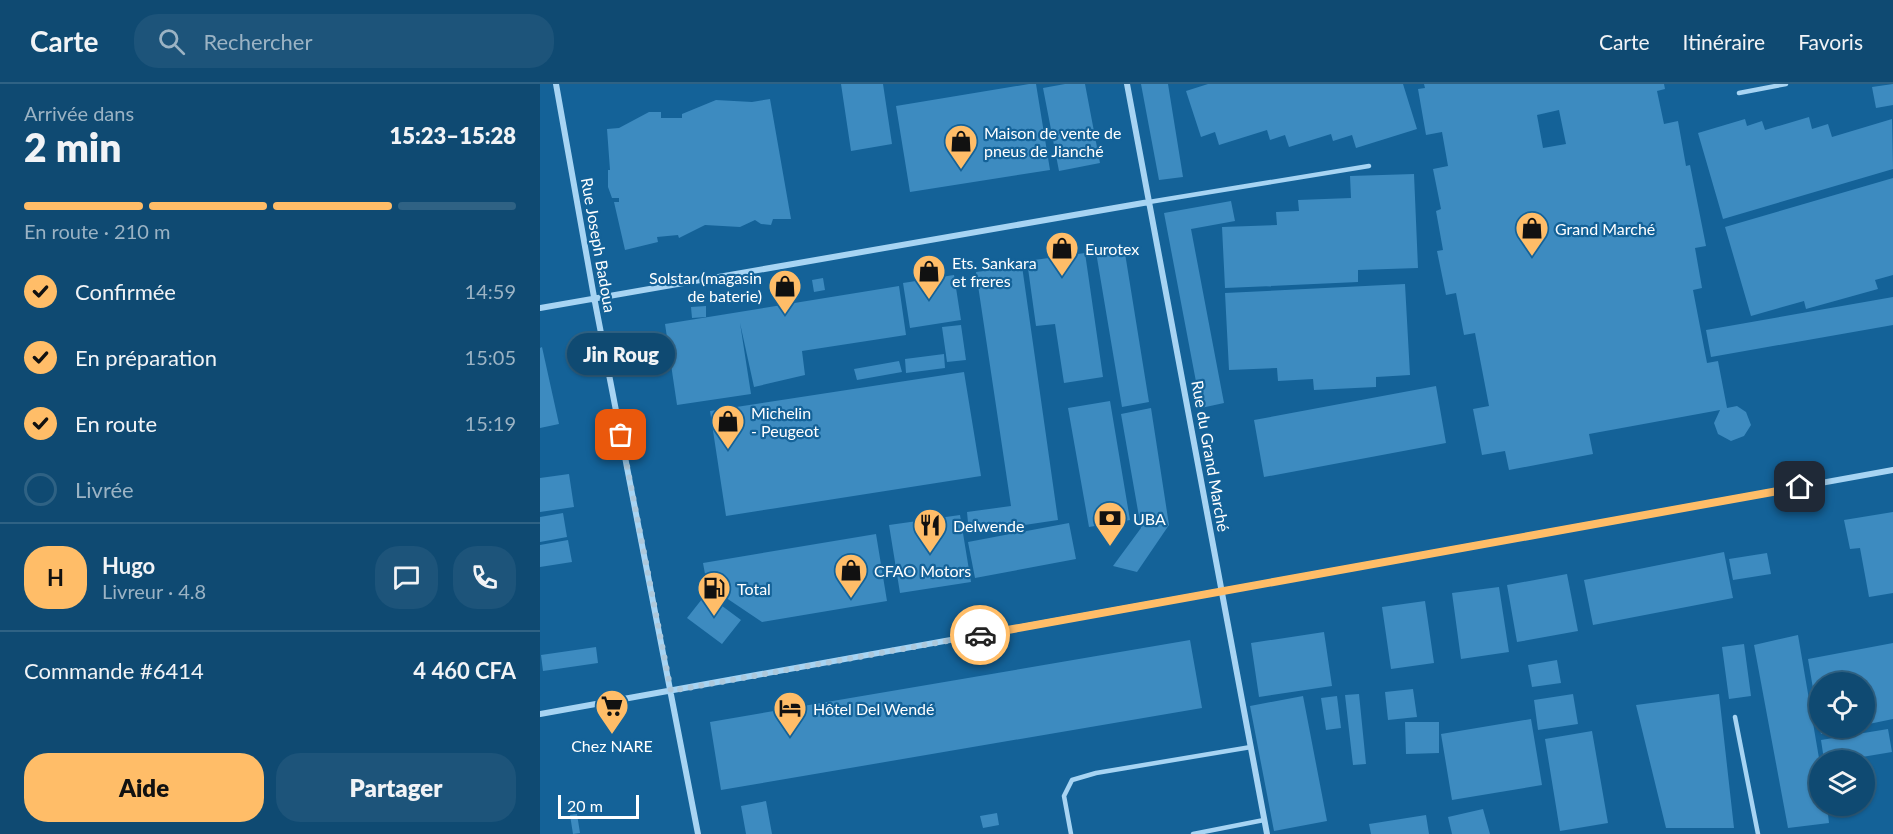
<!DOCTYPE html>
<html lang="fr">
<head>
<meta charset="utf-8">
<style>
  :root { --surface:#0f4a72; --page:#1d547a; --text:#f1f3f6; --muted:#9bb3c4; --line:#2f6284; --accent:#ffbd68 }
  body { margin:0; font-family:Lato,sans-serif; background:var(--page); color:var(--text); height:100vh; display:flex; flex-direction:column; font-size:22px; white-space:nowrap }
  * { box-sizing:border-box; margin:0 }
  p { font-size:20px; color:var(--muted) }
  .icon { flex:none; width:33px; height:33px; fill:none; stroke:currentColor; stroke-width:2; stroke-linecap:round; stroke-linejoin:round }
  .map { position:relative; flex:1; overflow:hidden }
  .drawer { display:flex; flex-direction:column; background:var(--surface); width:540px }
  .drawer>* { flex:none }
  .tools { position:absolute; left:1269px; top:588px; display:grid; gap:12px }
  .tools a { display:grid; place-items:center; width:66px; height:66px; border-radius:50%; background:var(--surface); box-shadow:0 2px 4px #0004,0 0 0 2px var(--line); font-size:30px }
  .scale { position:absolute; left:18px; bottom:15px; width:81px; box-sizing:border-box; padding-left:6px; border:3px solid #fff; border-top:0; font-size:16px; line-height:21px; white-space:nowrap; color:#fff; -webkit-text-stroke:4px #146298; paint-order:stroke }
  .pin { position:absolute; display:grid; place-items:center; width:51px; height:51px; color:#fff; margin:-26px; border-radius:12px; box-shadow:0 3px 9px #0006 }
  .courier { position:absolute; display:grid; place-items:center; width:60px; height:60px; margin:-30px; border:4px solid #ffbd68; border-radius:50%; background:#fff; color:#222; box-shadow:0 2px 8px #0007 }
  .bubble { position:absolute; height:42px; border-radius:21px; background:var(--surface); box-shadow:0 2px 4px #0004,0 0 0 2px var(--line); font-size:20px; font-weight:800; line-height:42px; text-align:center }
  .head em { font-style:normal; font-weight:800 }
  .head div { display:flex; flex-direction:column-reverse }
  .head { display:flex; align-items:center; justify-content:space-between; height:102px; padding:0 24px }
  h1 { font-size:39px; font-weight:800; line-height:45px }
  .bar { display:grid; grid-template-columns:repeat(4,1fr); gap:9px 6px; align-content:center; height:72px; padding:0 24px }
  .bar i { height:8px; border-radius:4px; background:var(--line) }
  .bar .on { background:var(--accent) }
  .bar p { grid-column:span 4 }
  .line { display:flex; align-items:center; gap:15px; padding:0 24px; border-top:2px solid var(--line) }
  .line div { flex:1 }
  .round { display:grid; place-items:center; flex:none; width:63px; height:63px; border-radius:24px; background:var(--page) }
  ol { padding:0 24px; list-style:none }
  li { display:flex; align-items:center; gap:18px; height:66px }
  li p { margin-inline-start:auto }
  li .icon { padding:6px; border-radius:50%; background:var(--accent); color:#111; stroke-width:4 }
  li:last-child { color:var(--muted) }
  li i { width:33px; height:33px; border:3px solid var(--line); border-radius:50% }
  .button { display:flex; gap:12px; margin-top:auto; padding:12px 24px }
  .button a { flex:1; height:69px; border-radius:24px; background:var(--accent); color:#111; font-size:24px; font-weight:800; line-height:69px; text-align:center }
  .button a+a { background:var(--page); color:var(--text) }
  header { display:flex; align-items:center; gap:36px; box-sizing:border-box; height:84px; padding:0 30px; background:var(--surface); border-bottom:2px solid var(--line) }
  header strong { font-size:28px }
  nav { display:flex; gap:33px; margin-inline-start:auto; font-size:21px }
  .search { width:420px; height:54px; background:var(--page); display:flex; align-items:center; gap:15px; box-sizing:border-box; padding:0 21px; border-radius:24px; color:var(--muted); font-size:22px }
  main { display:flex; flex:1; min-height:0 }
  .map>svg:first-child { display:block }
  .building { fill:#3d8bc0; fill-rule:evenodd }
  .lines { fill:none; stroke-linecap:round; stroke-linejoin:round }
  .lane { stroke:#a7d4f3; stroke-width:4.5 }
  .street { stroke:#a7d4f3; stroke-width:6 }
  .done { stroke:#adc8db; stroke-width:6; stroke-dasharray:0 10.8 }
  .route { stroke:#ffbd68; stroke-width:8 }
  .labels { text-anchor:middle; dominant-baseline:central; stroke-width:4.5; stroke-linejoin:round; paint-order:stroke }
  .poi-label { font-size:16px; fill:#fff; stroke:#146298; text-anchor:start }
  .street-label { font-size:16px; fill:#fff; stroke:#146298 }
</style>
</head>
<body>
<header>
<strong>Carte</strong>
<div class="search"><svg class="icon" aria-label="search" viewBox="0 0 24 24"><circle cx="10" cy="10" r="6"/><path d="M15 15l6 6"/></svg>Rechercher</div>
<nav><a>Carte</a><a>Itinéraire</a><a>Favoris</a></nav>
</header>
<main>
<section class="drawer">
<div class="head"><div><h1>2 min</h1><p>Arrivée dans</p></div><em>15:23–15:28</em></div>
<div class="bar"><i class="on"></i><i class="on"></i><i class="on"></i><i></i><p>En route · 210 m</p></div>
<ol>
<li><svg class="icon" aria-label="check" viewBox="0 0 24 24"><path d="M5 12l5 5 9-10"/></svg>Confirmée<p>14:59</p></li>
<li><svg class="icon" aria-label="check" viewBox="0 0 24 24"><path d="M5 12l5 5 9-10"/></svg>En préparation<p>15:05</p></li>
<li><svg class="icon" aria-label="check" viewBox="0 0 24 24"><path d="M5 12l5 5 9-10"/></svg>En route<p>15:19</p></li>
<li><i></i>Livrée</li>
</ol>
<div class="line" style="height:108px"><b class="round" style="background:var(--accent);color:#111">H</b><div><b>Hugo</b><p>Livreur · 4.8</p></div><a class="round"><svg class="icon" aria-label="chat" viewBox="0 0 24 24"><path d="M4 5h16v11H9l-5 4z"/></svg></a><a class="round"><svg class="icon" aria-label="phone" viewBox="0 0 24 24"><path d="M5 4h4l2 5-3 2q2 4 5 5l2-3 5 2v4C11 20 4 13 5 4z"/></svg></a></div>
<div class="line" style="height:78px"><div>Commande #6414</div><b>4 460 CFA</b></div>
<div class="button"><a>Aide</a><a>Partager</a></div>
</section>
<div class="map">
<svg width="1353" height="750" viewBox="0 0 1353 750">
  <rect width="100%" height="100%" fill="#146298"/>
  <path class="building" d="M301,0H343L352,60L311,67Z
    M489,0H496L510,86L370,108L356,22Z
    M525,0H545L560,79L519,87L503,4Z
    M601,0H628L643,93L619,96Z
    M668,0H863L877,45L816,64L812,51L793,57L791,50L749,63L745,51L730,56L727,46L679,61L675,48L661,53L646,7Z
    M884,0H1124L1125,5L1117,7L1124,40L1138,37L1146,82L1150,81L1166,162L1155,164L1162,204L1153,206L1167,279L1178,277L1187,324L1197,322L1206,328L1211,341L1204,352L1191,357L1178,350L1174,339L1180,326L1049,350L1053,370L969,386L965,367L942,371L933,325L949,322L935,249L924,251L916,209L906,211L897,167L903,166L896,127L901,125L893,85L908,82L902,48L886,51L878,5L885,4ZM1019,26L1026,60L1003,64L997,31Z
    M1353,0V21L1336,24L1332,3Z
    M230,15L251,135H233L231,141L221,140L215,136L200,143L165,141L139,154L138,151L117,153L118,158L85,166L74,118H79V114H72L68,103V86H70L67,45L79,44L109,28H121V34H142V30L176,16L212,18Z
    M1269,33L1272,45L1288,40L1292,53L1352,35L1353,85L1183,135L1158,49L1205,35L1207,42L1222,37L1225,46Z
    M874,90L878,184L818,186V198L685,204L682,143L737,141L736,128L759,127L758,116L811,114L810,92Z
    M1353,94V191L1335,196L1338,205L1266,225L1264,217L1211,232L1185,143Z
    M691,117L695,137L651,145L684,319L661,324L624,129Z
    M584,163L609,318L582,323L556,168Z
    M545,169L563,293L524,299L515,240L496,242L487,177Z
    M482,182L518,436L429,449L427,428L471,422L436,188Z
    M414,191L421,236L370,244L363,199Z
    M283,194L285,206L274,208L272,196Z
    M865,200L870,291L836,293V303L774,306L773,295L738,297L737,284L689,286L685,209Z
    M359,202L366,251L262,267L265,291L214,303L200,239L211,310L137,321L125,240Z
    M1353,213V241L1171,273L1166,246Z
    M166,222V233L152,234L151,223Z
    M421,241L426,276L407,278L402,243Z
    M2,263L19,340L0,344V264Z
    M404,270L405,284L366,289L365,275Z
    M359,277L362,288L317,296L314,285Z
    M424,288L441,392L186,432L170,327Z
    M896,302L906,359L724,393L714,336Z
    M570,317L590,436L549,443L528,324Z
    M611,324L629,441L597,488L573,482L601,444L581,330Z
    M29,390L34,423L0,428V394Z
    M1353,428V509L1329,513L1320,464L1310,465L1304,436Z
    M23,429L27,453L0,458V433Z
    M420,431L431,498L360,509L349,441Z
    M529,439L536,475L435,494L428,458Z
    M336,450L347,517L222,538L167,501L163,479Z
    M28,456L32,478L0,483V461Z
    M1184,468L1193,514L1053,541L1044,496Z
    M1227,469L1231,490L1193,496L1189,475Z
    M1027,490L1038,547L977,558L967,501Z
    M959,503L969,568L921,575L912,509Z
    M166,510L201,536L182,560L147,534Z
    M885,517L894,579L851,585L842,523Z
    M784,548L792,602L719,613L711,559Z
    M1258,551L1280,680V722H1287L1289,739L1248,744L1214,561Z
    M650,556L662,624L181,706L170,638Z
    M1353,559V635L1324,641V598H1280L1278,634L1268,575Z
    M1204,560L1211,612L1189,615L1182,563Z
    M56,563L58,579L3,587L1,571Z
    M1017,576L1021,599L992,603L988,581Z
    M873,605L877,633L848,636L845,608Z
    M819,610L826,680L813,681L805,611Z
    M1033,610L1038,640L998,646L994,616Z
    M1179,610L1194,744H1126L1096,621Z
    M763,612L787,737L734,747L710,622Z
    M797,612L801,644L786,646L781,614Z
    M991,635L1002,701L912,716L901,650Z
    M865,638H899V669L866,670Z
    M1280,644H1309L1281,650Z
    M1348,645L1352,668L1304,676H1284L1281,656Z
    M1052,647L1068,739L1020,747L1005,655Z
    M226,717L232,750H206L201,722Z
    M943,725L950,750H912L908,733Z
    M457,729L459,741L443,744L440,732Z
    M37,730L40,749L33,750L30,731Z
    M886,731L889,750H831L829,740Z"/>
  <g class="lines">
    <path class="lane" d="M1199,9L1246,0
      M609,118L829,82
      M1195,633L1218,750
      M531,750L524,712L532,696L556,689L711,663
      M653,750L724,736"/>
    <path class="street" d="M16,0L54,213L158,750
      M587,0L727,750
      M0,224L609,118
      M0,630L1353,386"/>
  </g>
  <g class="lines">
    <path class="done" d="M81,351L131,607L440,551"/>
    <path class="route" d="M440,551L1260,403"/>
  </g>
  <defs>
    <symbol id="shop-pin" viewBox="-11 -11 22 30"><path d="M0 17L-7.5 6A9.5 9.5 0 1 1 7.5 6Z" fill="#ffbd68" stroke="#146298"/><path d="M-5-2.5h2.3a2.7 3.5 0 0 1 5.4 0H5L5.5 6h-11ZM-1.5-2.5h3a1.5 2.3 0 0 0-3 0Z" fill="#111"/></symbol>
    <symbol id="bank-pin" viewBox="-11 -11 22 30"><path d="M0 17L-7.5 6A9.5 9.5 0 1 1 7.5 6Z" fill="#ffbd68" stroke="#146298"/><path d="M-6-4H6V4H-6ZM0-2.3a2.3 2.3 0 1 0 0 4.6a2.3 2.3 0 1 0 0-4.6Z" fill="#111"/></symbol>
    <symbol id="restaurant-pin" viewBox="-11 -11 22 30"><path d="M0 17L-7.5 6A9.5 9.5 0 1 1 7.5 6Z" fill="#ffbd68" stroke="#146298"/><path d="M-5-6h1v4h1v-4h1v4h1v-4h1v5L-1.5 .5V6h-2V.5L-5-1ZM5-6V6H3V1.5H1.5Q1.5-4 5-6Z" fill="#111"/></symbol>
    <symbol id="fuel-pin" viewBox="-11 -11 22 30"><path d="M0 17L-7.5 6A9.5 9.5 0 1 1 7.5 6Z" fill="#ffbd68" stroke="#146298"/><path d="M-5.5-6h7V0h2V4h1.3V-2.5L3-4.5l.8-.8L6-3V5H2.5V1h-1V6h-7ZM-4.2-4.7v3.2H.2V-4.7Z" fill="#111"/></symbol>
    <symbol id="supermarket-pin" viewBox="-11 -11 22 30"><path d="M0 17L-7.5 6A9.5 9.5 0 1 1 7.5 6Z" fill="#ffbd68" stroke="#146298"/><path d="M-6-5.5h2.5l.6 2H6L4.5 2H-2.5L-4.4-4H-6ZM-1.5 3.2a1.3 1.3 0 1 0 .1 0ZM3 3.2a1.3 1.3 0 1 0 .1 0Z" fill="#111"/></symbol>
    <symbol id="hotel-pin" viewBox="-11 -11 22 30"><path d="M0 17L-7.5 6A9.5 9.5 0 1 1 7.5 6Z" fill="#ffbd68" stroke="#146298"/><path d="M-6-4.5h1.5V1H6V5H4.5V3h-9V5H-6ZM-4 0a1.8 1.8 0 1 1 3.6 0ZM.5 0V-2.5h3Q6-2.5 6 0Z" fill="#111"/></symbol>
  </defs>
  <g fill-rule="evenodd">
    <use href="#shop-pin" x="402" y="38" width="38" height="52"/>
    <use href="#shop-pin" x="973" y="125" width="38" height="52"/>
    <use href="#shop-pin" x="503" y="145" width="38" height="52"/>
    <use href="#shop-pin" x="370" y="168" width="38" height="52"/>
    <use href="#shop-pin" x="226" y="183" width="38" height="52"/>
    <use href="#shop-pin" x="169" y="318" width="38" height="52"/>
    <use href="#bank-pin" x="551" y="415" width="38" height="52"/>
    <use href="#restaurant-pin" x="371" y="422" width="38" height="52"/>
    <use href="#shop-pin" x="292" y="467" width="38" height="52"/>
    <use href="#fuel-pin" x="155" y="485" width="38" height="52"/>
    <use href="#supermarket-pin" x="53" y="603" width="38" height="52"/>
    <use href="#hotel-pin" x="231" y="605" width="38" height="52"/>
  </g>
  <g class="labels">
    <g class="poi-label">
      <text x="444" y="48">Maison de vente de<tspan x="444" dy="18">pneus de Jianché</tspan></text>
      <text x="1015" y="144">Grand Marché</text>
      <text x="545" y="164">Eurotex</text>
      <text x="412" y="178">Ets. Sankara<tspan x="412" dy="18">et freres</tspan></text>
      <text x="222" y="193" text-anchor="end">Solstar (magasin<tspan x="222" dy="18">de baterie)</tspan></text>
      <text x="211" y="328">Michelin<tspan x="211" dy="18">- Peugeot</tspan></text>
      <text x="593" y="434">UBA</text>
      <text x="413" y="441">Delwende</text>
      <text x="334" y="486">CFAO Motors</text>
      <text x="197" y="504">Total</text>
      <text x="273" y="624">Hôtel Del Wendé</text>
      <text x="72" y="661" text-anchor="middle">Chez NARE</text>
    </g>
    <g class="street-label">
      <text transform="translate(59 161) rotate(80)">Rue Joseph Badoua</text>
      <text transform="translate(671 372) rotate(80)">Rue du Grand Marché</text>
    </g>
  </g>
</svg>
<div class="tools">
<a><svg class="icon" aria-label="locate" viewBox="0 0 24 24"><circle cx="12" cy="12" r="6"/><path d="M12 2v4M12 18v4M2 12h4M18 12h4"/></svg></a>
<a><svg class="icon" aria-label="layers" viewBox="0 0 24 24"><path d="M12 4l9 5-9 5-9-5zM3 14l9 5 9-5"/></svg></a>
</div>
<div class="scale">20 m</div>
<div class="pin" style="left:81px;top:351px;background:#ea580c"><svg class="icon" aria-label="bag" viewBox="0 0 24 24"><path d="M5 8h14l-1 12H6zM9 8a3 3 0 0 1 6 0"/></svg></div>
<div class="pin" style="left:1260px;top:403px;background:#1f2937"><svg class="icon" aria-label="home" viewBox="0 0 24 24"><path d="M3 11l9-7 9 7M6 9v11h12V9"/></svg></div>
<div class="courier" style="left:440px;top:551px"><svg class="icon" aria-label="car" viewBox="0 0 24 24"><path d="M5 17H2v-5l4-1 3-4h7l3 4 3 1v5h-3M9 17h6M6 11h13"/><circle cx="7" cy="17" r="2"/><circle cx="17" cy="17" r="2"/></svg></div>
<div class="bubble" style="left:27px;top:249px;width:108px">Jin Roug</div>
</div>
</main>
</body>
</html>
